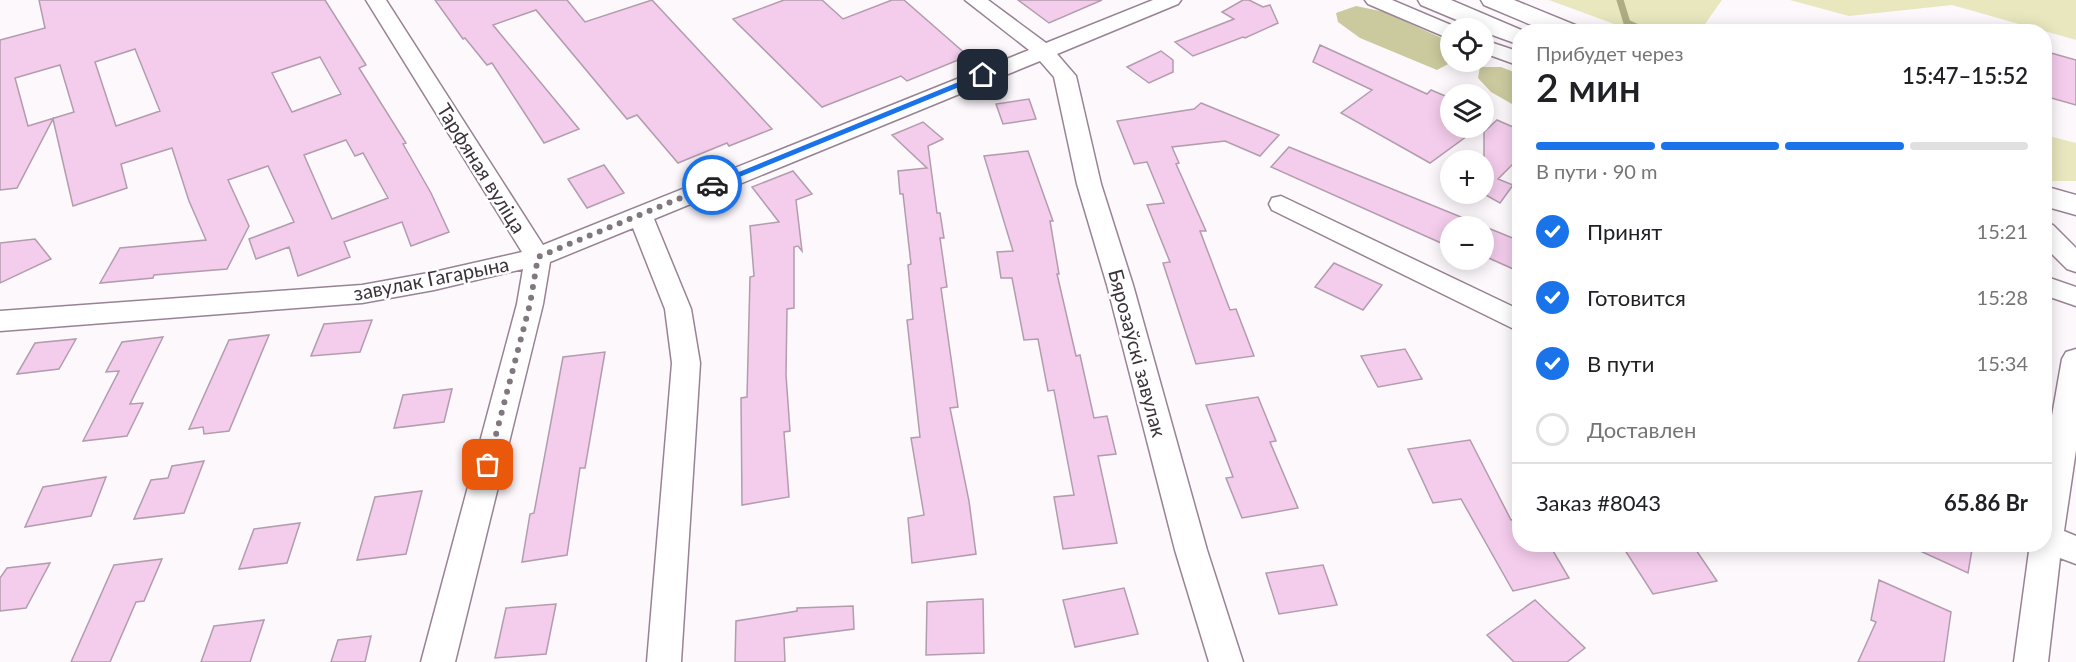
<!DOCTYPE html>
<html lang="ru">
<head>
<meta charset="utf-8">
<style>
  :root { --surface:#fff; --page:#f6f6f6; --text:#202124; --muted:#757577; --line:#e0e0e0; --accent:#1a73e8 }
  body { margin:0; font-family:Lato,sans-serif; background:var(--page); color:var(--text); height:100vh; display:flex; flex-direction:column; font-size:22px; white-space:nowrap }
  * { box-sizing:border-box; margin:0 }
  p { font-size:20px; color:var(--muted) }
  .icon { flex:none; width:33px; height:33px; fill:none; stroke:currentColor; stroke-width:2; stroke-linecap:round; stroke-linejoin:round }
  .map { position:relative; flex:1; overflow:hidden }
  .details { position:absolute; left:1512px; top:24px; width:540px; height:528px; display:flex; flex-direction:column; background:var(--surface); border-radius:24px; box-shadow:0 3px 15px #0003 }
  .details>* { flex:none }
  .tools { position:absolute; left:1440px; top:18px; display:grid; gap:12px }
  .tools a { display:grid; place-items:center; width:54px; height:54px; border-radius:50%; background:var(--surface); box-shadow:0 3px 15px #0003; font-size:30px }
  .pin { position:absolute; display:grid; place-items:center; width:51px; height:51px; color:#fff; margin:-26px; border-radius:12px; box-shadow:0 3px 9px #0006 }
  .courier { position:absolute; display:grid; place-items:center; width:60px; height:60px; margin:-30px; border:4px solid #1a73e8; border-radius:50%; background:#fff; color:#222; box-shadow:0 2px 8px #0007 }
  .overview em { font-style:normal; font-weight:600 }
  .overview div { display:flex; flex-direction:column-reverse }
  .overview { display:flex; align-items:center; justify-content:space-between; height:102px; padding:0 24px }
  h1 { font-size:39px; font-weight:600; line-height:45px }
  .bar { display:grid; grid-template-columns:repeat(4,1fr); gap:9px 6px; align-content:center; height:72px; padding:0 24px }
  .bar i { height:8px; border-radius:4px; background:var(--line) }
  .bar .active { background:var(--accent) }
  .bar p { grid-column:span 4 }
  .line { display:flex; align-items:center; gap:15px; padding:0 24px; border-top:2px solid var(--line) }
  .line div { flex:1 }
  ol { padding:0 24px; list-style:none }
  li { display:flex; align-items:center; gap:18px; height:66px }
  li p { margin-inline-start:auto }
  li .icon { padding:6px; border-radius:50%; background:var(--accent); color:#fff; stroke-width:4 }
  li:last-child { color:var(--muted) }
  li i { width:33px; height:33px; border:3px solid var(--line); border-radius:50% }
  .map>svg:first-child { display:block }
  .green { fill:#e8e7be }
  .forest { fill:#cbca9e }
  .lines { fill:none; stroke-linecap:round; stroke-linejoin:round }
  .stream { stroke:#aead82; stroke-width:7 }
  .building { fill:#f4cdec; stroke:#b29cad; stroke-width:1.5; fill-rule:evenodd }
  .minor-casing { stroke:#988394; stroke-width:3 }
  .primary-casing { stroke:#988394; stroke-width:3 }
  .minor { fill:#fff; fill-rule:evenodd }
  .primary { fill:#fff; fill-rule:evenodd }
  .route { fill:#1a73e8 }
  .done { stroke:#80787e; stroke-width:6; stroke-dasharray:0 10.8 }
  .labels { text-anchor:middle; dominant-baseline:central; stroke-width:5; stroke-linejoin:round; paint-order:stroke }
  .street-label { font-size:20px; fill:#3c333a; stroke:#fff }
</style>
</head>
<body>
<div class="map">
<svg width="2076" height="662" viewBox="0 0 2076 662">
  <rect width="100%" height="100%" fill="#fdf8fc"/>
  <path class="green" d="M1549,0H1722L1700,31H1633Z
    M1790,0H2076V40L1952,5L1849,16Z
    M2045,135L2076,143V181H2045Z"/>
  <path class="forest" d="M1356,6L1385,12L1450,42L1452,62L1437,70L1360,38L1338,22L1336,13Z
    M1480,67H1501L1519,74V108L1491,92L1478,78Z"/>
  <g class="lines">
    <path class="stream" d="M1620,0L1627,23L1647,32"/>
  </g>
  <path class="building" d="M39,0H325L366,65L359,68L406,143L403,144L431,193L449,232L411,246L402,222L344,242L350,257L298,276L289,247L256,259L249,239L294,222L268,166L228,180L249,226L227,269L154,275L153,278L100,283L120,248L206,240L189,201L172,148L121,164L127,188L73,206L53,119L17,188L0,190V40L45,28ZM135,49L160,111L116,126L95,62ZM320,57L341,94L292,112L272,73ZM60,65L74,112L28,126L15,78ZM346,140L355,156L363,153L388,198L332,219L304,155Z
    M435,0H567L585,22L652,0L772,129L729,146L727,143L678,163L637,115L627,119L536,10L493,25L579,129L544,143L492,63L487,65L465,38L463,39Z
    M784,0H822L843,19L892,0H904L968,56L907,81L901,76L822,107L733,19Z
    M1018,0H1102L1049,23Z
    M1243,0H1249L1263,7L1270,5L1278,23L1245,38L1243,37L1193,56L1175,42L1234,19L1222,12Z
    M1320,45L1427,94L1431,90L1450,98V128H1478L1430,163L1341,113L1372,90L1313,62Z
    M1161,51L1173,60V72L1149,83L1127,67Z
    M2044,51L2076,60V105L2044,96Z
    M1029,99L1036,119L1003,124L996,104Z
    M1201,103L1279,135L1260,156L1225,141L1172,147L1179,163L1176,164L1206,231H1200L1230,310L1236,309L1254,356L1196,364L1163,263L1170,262L1147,205L1164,203L1147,162L1134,164L1117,121L1194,109Z
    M1497,120L1520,130V157L1498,179L1513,185L1500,203L1484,194V132Z
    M923,122L943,139L928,146L937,213H940L944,238H940L947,287L941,288L958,407L950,408L969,501L976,554L912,563L908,518L924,515L911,438L920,437L907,320L913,319L908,265L911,264L903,194H900L898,171L927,168L892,135Z
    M1289,147L1520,241V272L1484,256V226H1450V247L1271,167Z
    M1028,151L1053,221H1050L1059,274H1057L1076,356L1080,355L1094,418L1107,416L1116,454L1098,456L1117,543L1063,549L1054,497L1074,495L1054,390L1048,391L1038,339L1024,340L1012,278H1001L997,252L1013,251L984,156Z
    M604,165L624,193L587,208L568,179Z
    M793,171L812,194L796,200L802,251L798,246L794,247V308L787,309L786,375L790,431L784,432L789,497L742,505L741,398L747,397L750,277L754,276L750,226L779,222L752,187Z
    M35,239L51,259L0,283V243Z
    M1334,263L1382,285L1363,310L1315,287Z
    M372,320L360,352L311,356L324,324Z
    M269,335L229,431L204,434L203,427L189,429L229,340Z
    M163,337L130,404L143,403L127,436L83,441L119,371L106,372L122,342Z
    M76,339L59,369L17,374L35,343Z
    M1405,349L1422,379L1378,387L1361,356Z
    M605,352L585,468H580L567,555L522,562L530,514L534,513L563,357Z
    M452,389L444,422L394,428L403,395Z
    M1258,397L1276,441L1270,442L1298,508L1242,518L1226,478L1233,477L1206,405Z
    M1470,440L1511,520L1520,518V544H1549L1569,578L1513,591L1461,499L1433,503L1408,449Z
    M204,461L184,513L134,519L151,480L168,478L172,466Z
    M106,477L91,516L25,527L43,487Z
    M422,491L406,554L357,560L375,497Z
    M300,523L287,563L239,569L254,529Z
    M1621,544H1692L1717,581L1653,594Z
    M1905,544H1973L1968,573Z
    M162,559L144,601L136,602L110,662H71L114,565Z
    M50,563L26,608L0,611V578L7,568Z
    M1323,565L1337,605L1279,614L1266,573Z
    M1879,580L1951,612L1944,662H1858L1876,622L1871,620Z
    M1124,588L1138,634L1075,647L1063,600Z
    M983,599L984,653L926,655L927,602Z
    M1535,600L1585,648L1567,662H1514L1487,635Z
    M556,604L546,654L495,658L506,608Z
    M853,606L854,629L784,638L785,662H735L736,621L797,611V608Z
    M264,620L250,662H201L214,626Z
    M371,636L365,662H331L338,640Z"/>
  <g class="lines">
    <defs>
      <path id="minor" d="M366,0H386L543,245L1029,50L965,0H988L1046,43L1153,0H1181L1178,4L1057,54L1076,76L1101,184L1133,285L1207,550L1243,662H1209L1175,550L1107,285L1077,184L1054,77L1040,61L654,219L691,309L700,363L681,662H647L672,363L665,309L633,228L550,262L543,304L455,662H421L517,304L523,269L434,290L362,303L0,331V311L362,285L434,272L522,252Z
        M1365,0H1392L1458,28H1450V38L1443,36L1368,4Z
        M1484,40L1520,52V66L1484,53Z
        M1281,196L1520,310V332L1272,210L1269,204L1272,198Z
        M2044,223L2053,225L2076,248V272L2067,269L2044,246Z
        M2044,276L2076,287V306L2044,295Z
        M2076,349V450L2064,531L2076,536V564L2060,558L2048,662H2014L2030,544H2044V461L2062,359L2066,352Z"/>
      <path id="primary" d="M1418,0H1451L1526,32H1520V45L1484,32V28H1476L1421,5Z
        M1481,0H1514L1580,27L1583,32H1548L1484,5Z
        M2044,186L2076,195V215L2044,206Z"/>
    </defs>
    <use href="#minor" class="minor-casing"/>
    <use href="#primary" class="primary-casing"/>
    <use href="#minor" class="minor"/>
    <use href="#primary" class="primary"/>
  </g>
  <path class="route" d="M983,72L987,75L986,76L715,187L707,185Z"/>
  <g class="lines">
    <path class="done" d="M488,465L530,304L538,257L712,185"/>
  </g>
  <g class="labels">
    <g class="street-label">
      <text transform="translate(482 168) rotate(58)">Тарфяная вуліца</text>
      <text transform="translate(431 278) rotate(-11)">завулак Гагарына</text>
      <text transform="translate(1138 353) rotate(75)">Бярозаўскі завулак</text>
    </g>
  </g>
</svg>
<div class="tools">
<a><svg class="icon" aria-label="locate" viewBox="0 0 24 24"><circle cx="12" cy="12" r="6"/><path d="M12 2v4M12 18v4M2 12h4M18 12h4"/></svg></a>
<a><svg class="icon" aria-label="layers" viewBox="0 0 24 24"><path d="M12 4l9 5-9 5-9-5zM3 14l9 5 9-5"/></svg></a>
<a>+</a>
<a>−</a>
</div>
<div class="pin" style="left:488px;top:465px;background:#ea580c"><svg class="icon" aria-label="bag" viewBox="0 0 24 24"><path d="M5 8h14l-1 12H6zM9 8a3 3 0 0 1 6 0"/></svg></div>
<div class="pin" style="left:983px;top:75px;background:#1f2937"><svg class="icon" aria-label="home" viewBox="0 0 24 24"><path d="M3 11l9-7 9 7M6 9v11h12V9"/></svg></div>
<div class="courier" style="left:712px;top:185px"><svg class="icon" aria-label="car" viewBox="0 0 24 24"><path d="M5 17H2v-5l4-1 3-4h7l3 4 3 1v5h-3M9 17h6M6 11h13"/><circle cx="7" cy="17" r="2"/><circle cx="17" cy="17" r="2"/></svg></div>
<section class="details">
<div class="overview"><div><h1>2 мин</h1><p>Прибудет через</p></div><em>15:47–15:52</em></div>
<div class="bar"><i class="active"></i><i class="active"></i><i class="active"></i><i></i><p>В пути · 90 m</p></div>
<ol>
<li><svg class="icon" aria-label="check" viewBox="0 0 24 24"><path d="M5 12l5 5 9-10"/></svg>Принят<p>15:21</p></li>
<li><svg class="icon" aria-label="check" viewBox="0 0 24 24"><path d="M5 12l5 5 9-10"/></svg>Готовится<p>15:28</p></li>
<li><svg class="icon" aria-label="check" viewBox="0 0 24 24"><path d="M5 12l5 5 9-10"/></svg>В пути<p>15:34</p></li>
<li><i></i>Доставлен</li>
</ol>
<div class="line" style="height:78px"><div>Заказ #8043</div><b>65.86 Br</b></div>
</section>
</div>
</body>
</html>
